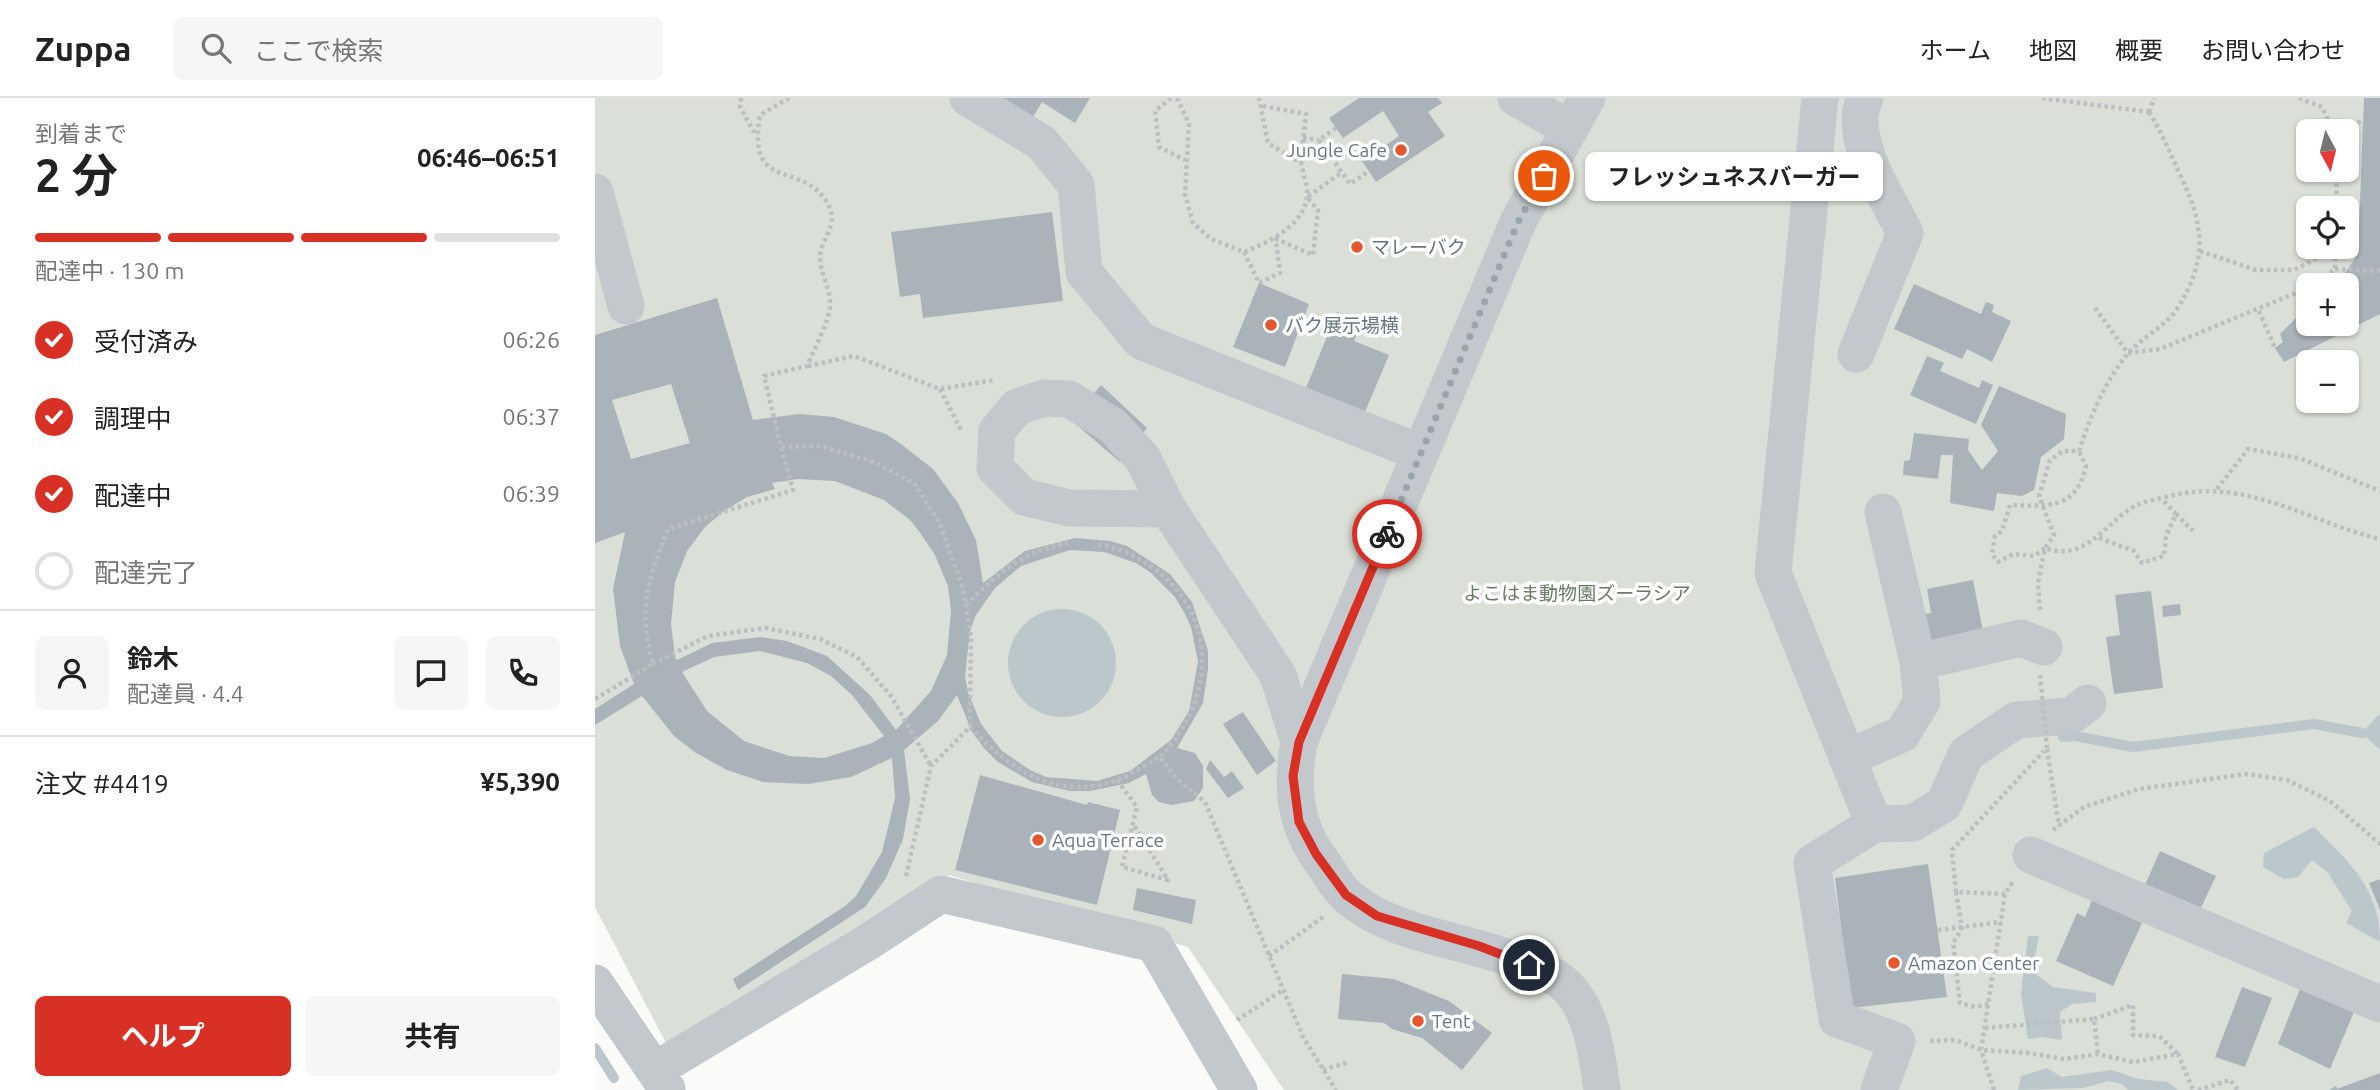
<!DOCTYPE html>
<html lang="ja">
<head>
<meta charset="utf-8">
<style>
  :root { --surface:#fff; --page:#f6f6f6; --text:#222; --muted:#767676; --line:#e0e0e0; --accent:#d93025 }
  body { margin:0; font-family:Ubuntu,"Noto Sans JP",sans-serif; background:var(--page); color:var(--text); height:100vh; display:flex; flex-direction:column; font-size:26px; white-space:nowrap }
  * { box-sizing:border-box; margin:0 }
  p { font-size:23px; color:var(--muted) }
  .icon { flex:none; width:38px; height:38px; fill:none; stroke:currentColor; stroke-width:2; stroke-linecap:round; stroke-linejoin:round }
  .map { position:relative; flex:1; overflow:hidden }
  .drawer { display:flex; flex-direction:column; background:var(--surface); width:595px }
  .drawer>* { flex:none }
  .needle { width:46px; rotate:173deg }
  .buttons { position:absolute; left:1701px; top:21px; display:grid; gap:14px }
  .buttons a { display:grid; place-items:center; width:63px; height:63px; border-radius:10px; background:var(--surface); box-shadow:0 2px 5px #0004; font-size:35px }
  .pin { position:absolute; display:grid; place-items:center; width:60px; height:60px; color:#fff; margin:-30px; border:4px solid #fff; border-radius:50%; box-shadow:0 2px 7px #0007 }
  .courier { position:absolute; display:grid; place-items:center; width:70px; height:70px; margin:-35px; border:5px solid #d93025; border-radius:50%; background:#fff; color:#222; box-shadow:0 2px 9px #0007 }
  .bubble { position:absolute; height:49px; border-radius:10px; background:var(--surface); box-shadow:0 2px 5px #0004; font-size:23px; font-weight:700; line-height:49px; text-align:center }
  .summary em { font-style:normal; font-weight:700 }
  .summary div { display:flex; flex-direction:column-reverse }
  .summary { display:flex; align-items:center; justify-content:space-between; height:119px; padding:0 35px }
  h1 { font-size:46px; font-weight:700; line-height:52px }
  .bar { display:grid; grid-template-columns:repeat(4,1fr); gap:10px 7px; align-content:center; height:84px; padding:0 35px }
  .bar i { height:9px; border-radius:5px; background:var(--line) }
  .bar .on { background:var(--accent) }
  .bar p { grid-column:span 4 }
  .line { display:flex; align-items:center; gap:18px; padding:0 35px; border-top:2px solid var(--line) }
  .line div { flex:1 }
  .round { display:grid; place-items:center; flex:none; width:74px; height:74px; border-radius:10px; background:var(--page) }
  ol { padding:0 35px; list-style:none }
  li { display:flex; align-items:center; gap:21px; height:77px }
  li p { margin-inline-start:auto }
  li .icon { padding:7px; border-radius:50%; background:var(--accent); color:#fff; stroke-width:4 }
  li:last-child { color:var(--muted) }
  li i { width:38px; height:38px; border:4px solid var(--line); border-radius:50% }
  .button { display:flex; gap:14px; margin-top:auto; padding:14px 35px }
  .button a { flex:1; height:80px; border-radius:10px; background:var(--accent); color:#fff; font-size:28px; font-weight:700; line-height:80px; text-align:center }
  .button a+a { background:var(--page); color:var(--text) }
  header { display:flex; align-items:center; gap:42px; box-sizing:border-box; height:98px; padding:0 35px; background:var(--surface); border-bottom:2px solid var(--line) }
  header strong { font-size:33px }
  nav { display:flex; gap:38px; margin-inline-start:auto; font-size:24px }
  .search { width:490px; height:63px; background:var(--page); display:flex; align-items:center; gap:18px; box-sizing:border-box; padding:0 24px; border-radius:10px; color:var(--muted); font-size:26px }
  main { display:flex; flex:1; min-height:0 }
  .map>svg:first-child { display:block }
  .green { fill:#dadfd7; fill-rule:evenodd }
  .water { fill:#bbc7cb }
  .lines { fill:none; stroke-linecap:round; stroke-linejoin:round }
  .stream { stroke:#bbc7cb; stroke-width:10 }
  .building { fill:#aab3b9; fill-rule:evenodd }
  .path { stroke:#bbbfc2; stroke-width:4.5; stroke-dasharray:3.5 3.5; stroke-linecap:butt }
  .minor { stroke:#c3c8cc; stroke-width:37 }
  .path-bridge { stroke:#bbbfc2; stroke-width:4.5; stroke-dasharray:3.5 3.5; stroke-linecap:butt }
  .done { stroke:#99a4ac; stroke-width:7; stroke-dasharray:0 12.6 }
  .route { stroke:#d93025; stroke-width:9 }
  .poi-dot { fill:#e4572e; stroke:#fff; stroke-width:2.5 }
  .labels { text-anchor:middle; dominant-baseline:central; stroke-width:7; stroke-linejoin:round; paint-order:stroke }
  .poi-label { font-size:19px; fill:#657683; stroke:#fff; text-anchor:start }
  .park-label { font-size:19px; fill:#687a64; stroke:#fff }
</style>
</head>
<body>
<header>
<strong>Zuppa</strong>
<div class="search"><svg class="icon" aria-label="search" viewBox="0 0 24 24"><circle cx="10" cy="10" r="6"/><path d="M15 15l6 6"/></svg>ここで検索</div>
<nav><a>ホーム</a><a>地図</a><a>概要</a><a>お問い合わせ</a></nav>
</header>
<main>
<section class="drawer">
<div class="summary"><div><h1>2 分</h1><p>到着まで</p></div><em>06:46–06:51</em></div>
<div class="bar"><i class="on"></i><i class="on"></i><i class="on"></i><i></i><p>配達中 · 130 m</p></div>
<ol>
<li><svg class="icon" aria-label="check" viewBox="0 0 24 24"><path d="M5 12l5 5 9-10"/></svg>受付済み<p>06:26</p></li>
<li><svg class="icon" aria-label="check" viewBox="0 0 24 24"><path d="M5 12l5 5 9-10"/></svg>調理中<p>06:37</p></li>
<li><svg class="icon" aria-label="check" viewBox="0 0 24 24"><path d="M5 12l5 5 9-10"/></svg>配達中<p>06:39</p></li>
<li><i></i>配達完了</li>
</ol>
<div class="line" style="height:126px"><a class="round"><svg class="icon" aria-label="person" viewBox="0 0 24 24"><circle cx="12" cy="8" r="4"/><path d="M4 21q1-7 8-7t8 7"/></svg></a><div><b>鈴木</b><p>配達員 · 4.4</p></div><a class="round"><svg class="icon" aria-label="chat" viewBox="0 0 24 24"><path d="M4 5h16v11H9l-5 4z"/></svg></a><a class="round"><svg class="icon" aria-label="phone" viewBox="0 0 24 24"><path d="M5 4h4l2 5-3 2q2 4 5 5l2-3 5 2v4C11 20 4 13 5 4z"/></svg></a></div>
<div class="line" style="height:91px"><div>注文 #4419</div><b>¥5,390</b></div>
<div class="button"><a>ヘルプ</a><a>共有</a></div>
</section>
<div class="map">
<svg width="1785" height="992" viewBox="0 0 1785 992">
  <rect width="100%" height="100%" fill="#fafaf8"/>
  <path class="green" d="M0,0H1785V992H689L593,849L354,777L73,949L0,809ZM1713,33H1752V72H1713ZM1713,110H1752V149H1713ZM1713,187H1752V226H1713ZM1713,264H1752V303H1713Z"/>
  <path class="water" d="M413 565a54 54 0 1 1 108 0a54 54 0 1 1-108 0Z
    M1785,615V652L1767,635Z
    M1719,729C1754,764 1785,790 1785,844L1751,825L1757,813L1732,774L1717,762L1703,779L1689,781L1668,769L1669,755Z
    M1433,838H1444L1440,859L1442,877L1458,889L1501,895V904L1477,906L1465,914L1467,942L1447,939L1433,941L1426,895Z
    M1452,970L1467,979L1517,972L1543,981L1573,984L1583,992H1533L1527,986L1513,983L1489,990L1423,992L1426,978Z"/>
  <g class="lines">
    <path class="stream" d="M1468,639L1480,638L1538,649L1719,626L1767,635
      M0,950L19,980"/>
  </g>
  <path class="building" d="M407,0H495L480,25L447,4L438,19Z
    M764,0H843L847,5L833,14L850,38L781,84L767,63L804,38L788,13L748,40L734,20Z
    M1769,0H1785V216L1689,264L1680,250L1688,244L1685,236L1713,208V226H1752V187H1742L1763,156Z
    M457,114L468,203L328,220L325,196L305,199L296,134Z
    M664,185L714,206L690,269L638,249Z
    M1319,186L1386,216L1391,204L1399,207L1397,214L1416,223L1397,264L1372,251L1367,261L1299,231Z
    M122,200L158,322L205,316L239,319L291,336L306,346L338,371L363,405L381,442L388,485L430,453L480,440L515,443L532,448L575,476L597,504L613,553V571L608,605L582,650L600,655L608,668V690L599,703L577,707L564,704L557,697L551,676L534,685L495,693H475L437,684L403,664L389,650L377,634L362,597L343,623L309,652L315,701L308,741L291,780L270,809L143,892L138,881L250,808L261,798L287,754L300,700L297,660L256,679L213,686L168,684L132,672L101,655L79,638L47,598L0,627V611L39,586L25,548L18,491L30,434L0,445V237ZM76,286L95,345L36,361L17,302ZM203,381L240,383L289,402L315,422L323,432L340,457L353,488L356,513L352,557L336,593L301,632L275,597L232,558L192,543L165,539L117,545L82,562L80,559L76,526L80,484L92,453L110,429L129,413L152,399L180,391L177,385ZM475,452L509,454L541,465L556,475L580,499L589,514L596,529L603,563L594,613L576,642L535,673L502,683L451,679L435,672L407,653L386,626L373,594L370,578L375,533L381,517L400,490L426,468ZM165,553L212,565L236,578L257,597L289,638L277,645L229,660L194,658L149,643L112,613L87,574L119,559Z
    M742,214L767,224L759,243L794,257L770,314L711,290Z
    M1332,258L1349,265L1345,273L1384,290L1387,282L1398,287L1381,326L1315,297Z
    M506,287L552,330L525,364L476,322Z
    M1404,288L1471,316L1469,341L1446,359L1439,392L1427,398L1402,395L1399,413L1355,405L1358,357H1346L1343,381L1308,377L1309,363L1315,362L1319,335L1374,341L1373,352L1387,372L1403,353L1386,327Z
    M1378,482L1389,539L1334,550L1328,516L1336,515L1332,491Z
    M1556,493L1568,590L1519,596L1511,539L1525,537L1520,497Z
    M1585,506L1586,517L1568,519L1567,508Z
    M648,614L681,663L662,677L628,626Z
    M615,662L629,679L637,673L649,690L633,700L611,671Z
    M385,677L492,707L493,704L525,712L502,807L360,772Z
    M1565,753L1621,778L1604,814L1549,789Z
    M1333,766L1352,899L1256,910L1240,780Z
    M1785,781V812L1774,785Z
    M542,790L601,802L597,826L538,812Z
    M1497,802L1547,825L1518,888L1461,863L1482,815L1490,819Z
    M747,876L799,881L854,903L897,935L867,972L827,940L797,931L789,925L743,921Z
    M1647,889L1677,900L1650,969L1620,959Z
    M1705,891L1759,914L1735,971L1683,946Z
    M1785,975V992H1734L1741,988L1742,991Z"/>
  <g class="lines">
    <path class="path" d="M146,0L145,9L161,38
      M194,0L165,17C152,96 204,61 232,104C243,123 233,132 227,149C220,169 236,188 235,207C235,222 218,253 212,268L169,278L186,349L225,348L279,364L319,385L344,424L368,490L376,539L375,629
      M576,0L560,13L564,49L590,62
      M582,0L594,26L590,96L598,125L616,141L649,154C672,145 710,127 712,98C713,88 708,75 706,65L673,45L664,0
      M1447,0L1554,14
      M1704,0L1727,9L1738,33
      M668,8L711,16L706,65
      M1554,14C1568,36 1576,58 1587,81C1610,129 1612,164 1582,211C1569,230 1545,240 1531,258C1509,285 1495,320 1484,353H1468L1455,362L1444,398L1459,437L1450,450C1493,465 1511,422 1542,407C1553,402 1572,399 1584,396C1656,382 1717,425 1785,441
      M1554,14L1559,0
      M741,30L724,42L755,86L774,73
      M1752,34L1768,21
      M708,40L724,42
      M1741,110L1742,72
      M1605,153L1661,172H1699L1740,151
      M649,154L664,185L685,175L681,141L718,157L723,112L712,99L746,75
      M1740,171L1785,173
      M1718,187L1740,171V151
      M1705,196L1713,206
      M1500,210L1533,255L1565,251L1713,190
      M1664,213L1680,250
      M213,268L259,258L345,291L400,282
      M345,291L367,334
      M1622,391L1653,351L1704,360L1785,393
      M1581,416L1598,433
      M1504,440L1539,453L1547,465L1569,458L1571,438L1581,416L1567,401
      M503,447C524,449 544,459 561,472C626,522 618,604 565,659
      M371,507C404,474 427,454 473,445
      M1445,512L1443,485L1450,450L1439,458L1418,456L1403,464L1397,456L1400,438L1407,433L1415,407C1453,408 1481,412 1491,368L1484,353
      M58,566L113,538L171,530L225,541L262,559L296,598L336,668
      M0,601L58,566C42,508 53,484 73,431L198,392L186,349
      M1452,651L1464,728
      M522,682L542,709L527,769L573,782L538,726
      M1458,732L1489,709L1544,691L1651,676L1692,682L1735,703L1785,746
      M311,778L336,668L375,629C414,671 462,704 522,682C537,677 551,666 565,659L583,682L610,704L708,939L741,992
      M1361,794L1367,830L1358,845L1365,905L1380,909L1394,906
      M1410,796L1361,794L1357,752L1449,653
      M1343,832L1406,824
      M674,858L728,819
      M1499,921L1538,907V937L1564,938L1583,956
      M642,922L688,892
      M1390,930L1499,921L1503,956
      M1335,943L1361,942L1386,952L1433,955L1469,961L1503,956L1538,964L1583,956L1598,992
      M728,972L754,964
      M1399,992L1386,952L1410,796L1419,782
      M1603,992L1635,982L1643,992"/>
    <path class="minor" d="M373,0L447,45L481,87L489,174L546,243L826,355
      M921,0L975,31
      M992,0L923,124L704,644C696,688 699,727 727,764C735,775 742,789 752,798C796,837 866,841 920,862C935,868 955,874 968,885C997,909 1002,957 1007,992
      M1225,0L1178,475L1279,726L1217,765L1242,921L1302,943L1284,992
      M0,94L31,208
      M1261,256L1310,135C1292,98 1251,40 1270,0
      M573,411L474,410L429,399L400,370L402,333L422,309L449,300L474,301L518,328L548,361L573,411L683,577L704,644
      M1323,564L1426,540L1449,549
      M1252,660L1307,636L1327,603L1323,564L1288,414
      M1279,726L1318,725L1349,706L1371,656L1421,622L1476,618L1493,605
      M1436,757L1785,906
      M0,885L72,991
      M60,972L273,844L346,796L559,846L644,992"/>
    <path class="path-bridge" d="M1445,577L1452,650"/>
  </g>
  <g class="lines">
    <path class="done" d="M792,436L923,124L949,78"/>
    <path class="route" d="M792,436L704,644L698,678L704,724L721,756L751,797L782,818L884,848L934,867"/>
  </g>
  <g class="poi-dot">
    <circle cx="806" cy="52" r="7"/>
    <circle cx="762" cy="149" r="7"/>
    <circle cx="676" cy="227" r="7"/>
    <circle cx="443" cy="742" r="7"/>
    <circle cx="1299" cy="865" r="7"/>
    <circle cx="823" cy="923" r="7"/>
  </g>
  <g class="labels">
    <g class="poi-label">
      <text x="792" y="52" text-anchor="end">Jungle Cafe</text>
      <text x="776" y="149">マレーバク</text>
      <text x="690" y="227">バク展示場横</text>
      <text x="457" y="742">Aqua Terrace</text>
      <text x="1313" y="865">Amazon Center</text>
      <text x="837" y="923">Tent</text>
    </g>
    <g class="park-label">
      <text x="982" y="495">よこはま動物園ズーラシア</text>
    </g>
  </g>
</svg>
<div class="buttons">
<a><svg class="needle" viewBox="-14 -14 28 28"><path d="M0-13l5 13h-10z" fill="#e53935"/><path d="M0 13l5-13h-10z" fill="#767676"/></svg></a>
<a><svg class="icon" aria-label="locate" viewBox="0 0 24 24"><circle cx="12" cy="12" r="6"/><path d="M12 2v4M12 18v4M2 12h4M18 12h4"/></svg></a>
<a>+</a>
<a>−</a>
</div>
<div class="pin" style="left:949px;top:78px;background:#ea580c"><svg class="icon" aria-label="bag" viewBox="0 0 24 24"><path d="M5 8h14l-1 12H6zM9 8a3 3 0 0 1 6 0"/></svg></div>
<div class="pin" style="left:934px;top:867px;background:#1f2937"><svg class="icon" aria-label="home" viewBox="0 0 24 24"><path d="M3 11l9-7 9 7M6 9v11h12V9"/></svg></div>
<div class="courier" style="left:792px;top:436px"><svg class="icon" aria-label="bike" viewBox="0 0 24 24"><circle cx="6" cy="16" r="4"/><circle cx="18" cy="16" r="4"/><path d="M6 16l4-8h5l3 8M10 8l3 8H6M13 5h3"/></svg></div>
<div class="bubble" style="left:990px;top:54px;width:298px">フレッシュネスバーガー</div>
</div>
</main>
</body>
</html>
